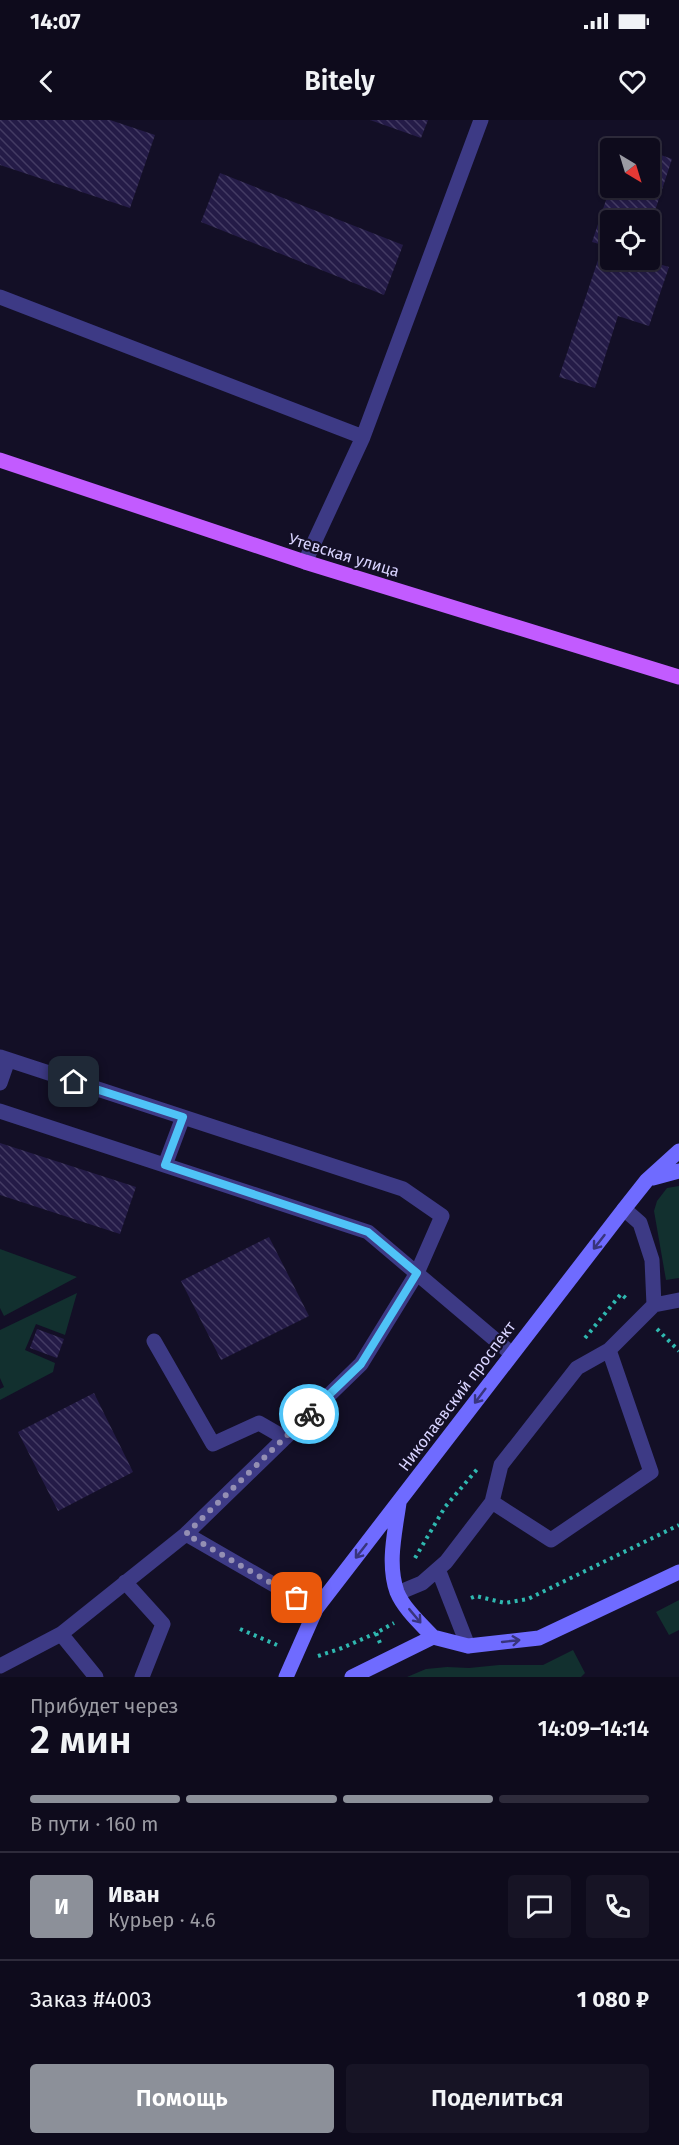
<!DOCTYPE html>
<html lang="ru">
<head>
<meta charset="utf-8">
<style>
  :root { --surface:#0e0b1c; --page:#171425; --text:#f1f3f6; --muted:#9b9ba3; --line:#2e2b3b; --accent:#8c9099 }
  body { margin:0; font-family:"Fira Sans",sans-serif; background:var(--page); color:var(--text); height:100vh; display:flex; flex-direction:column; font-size:22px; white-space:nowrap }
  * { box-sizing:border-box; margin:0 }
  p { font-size:20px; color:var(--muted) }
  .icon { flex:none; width:33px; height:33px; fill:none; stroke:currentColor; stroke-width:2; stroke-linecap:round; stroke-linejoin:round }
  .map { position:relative; height:1557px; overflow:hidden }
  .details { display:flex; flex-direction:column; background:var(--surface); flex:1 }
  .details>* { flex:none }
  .needle { width:39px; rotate:142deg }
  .tools { position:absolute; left:600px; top:18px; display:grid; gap:12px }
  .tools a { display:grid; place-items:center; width:60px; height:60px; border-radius:6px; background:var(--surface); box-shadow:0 2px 4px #0004,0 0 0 2px var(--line); font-size:30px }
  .pin { position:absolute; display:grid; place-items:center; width:51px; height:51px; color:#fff; margin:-26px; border-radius:12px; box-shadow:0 3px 9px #0006 }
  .courier { position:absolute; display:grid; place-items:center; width:60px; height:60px; margin:-30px; border:4px solid #4fc3f7; border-radius:50%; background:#fff; color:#222; box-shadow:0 2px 8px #0007 }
  .headline em { font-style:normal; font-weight:600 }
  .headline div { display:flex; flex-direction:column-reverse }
  .headline { display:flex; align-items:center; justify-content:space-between; height:102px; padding:0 30px }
  h1 { font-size:39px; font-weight:600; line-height:45px }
  .bar { display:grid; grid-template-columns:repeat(4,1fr); gap:9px 6px; align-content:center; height:72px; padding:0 30px }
  .bar i { height:8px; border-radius:4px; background:var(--line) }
  .bar .selected { background:var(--accent) }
  .bar p { grid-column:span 4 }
  .line { display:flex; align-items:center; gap:15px; padding:0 30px; border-top:2px solid var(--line) }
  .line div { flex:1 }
  .round { display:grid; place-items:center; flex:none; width:63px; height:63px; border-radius:6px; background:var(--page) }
  .cta { display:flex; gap:12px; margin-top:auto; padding:12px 30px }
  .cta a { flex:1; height:69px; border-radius:6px; background:var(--accent); color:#fff; font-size:24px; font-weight:600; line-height:69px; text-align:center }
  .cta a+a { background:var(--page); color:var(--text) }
  .status { display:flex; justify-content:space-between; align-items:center; height:42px; padding:0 30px; background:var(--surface); direction:ltr }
  .status svg { height:16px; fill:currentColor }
  header { display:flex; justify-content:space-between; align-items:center; height:78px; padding:0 30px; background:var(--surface); font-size:27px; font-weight:600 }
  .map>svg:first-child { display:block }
  .grass { fill:#12302f }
  .building { fill:url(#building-back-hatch) }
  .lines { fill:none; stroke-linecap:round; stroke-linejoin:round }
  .path { stroke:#2fb8b0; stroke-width:4; stroke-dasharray:3 4.5; stroke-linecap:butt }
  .lane { stroke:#3d3a85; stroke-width:15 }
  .secondary { stroke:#6f6bff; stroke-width:15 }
  .primary { stroke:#c25bff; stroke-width:15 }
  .oneway { stroke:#38347d }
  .done { stroke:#948fb3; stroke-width:6; stroke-dasharray:0 10.8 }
  .route { stroke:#4fc3f7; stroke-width:8 }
  .labels { text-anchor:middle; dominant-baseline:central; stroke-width:4.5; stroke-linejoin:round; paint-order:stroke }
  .street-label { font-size:16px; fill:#d9d4ff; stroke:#130f26 }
</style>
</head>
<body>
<div class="status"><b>14:07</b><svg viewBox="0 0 49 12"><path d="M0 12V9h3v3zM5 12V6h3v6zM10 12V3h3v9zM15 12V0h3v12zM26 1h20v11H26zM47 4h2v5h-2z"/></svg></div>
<header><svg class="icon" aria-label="back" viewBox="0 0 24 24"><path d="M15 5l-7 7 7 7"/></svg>Bitely<svg class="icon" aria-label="heart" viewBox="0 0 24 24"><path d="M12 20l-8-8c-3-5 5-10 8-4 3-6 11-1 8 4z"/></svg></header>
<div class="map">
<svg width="679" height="1557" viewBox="0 0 679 1557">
  <defs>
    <pattern id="building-back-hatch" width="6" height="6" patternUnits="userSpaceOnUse" patternTransform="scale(1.5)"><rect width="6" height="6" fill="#241b47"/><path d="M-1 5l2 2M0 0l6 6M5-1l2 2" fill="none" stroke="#433b63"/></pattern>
  </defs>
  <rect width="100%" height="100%" fill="#130f26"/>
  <path class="grass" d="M679,1066V1158L666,1160L654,1091L657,1081L667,1068Z
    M0,1129L77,1157L4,1196L0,1188Z
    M77,1173L65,1215L36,1204L25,1230L55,1243L53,1252L0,1280V1269L4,1267L0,1258V1210Z
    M679,1480V1510L669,1515L656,1492Z
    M573,1530L585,1553L581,1557H407L426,1549L447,1547L469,1548L499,1545H543Z"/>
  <path class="building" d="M0,0H110L155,15L130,88L0,45Z
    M370,0H428L421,18Z
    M650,31L672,39L650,106V100H610V140H646L669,147L649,206L618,196L595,268L559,257L603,125L592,122L610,68H650Z
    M220,53L403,125L384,175L201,102Z
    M0,1023L136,1067L120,1114L0,1075Z
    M269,1117L309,1196L221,1240L181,1161Z
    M37,1209L64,1219L57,1238L30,1228Z
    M94,1273L133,1352L58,1391L18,1312Z"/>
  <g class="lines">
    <path class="path" d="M657,1209L679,1231
      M585,1218L621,1174L629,1181
      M415,1438L445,1387L479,1347
      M471,1478L476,1476L505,1483L528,1479L679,1405
      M240,1509L277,1525
      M380,1523L376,1513L394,1503
      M318,1536L342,1528L376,1513"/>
    <path class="lane" d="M0,177L363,317
      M305,442L363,317L481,0
      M0,937L403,1069L442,1096L417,1153L361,1244L186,1414
      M0,963L8,940
      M0,991L368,1112L512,1234
      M165,1045L183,997
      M624,1089L640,1103L652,1140L654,1185
      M154,1221L213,1324L259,1303L285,1318
      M492,1382L501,1345L577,1248L609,1230
      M438,1449L468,1526
      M125,1462L163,1504L142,1557
      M398,1473L422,1463L446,1442L492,1382L551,1420L651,1352L609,1230L654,1185L679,1180
      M61,1514L96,1557
      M0,1546L61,1514L186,1414L316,1489"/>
    <path class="secondary" d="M653,1058L679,1051
      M399,1383C395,1412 387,1444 397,1472C404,1489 421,1504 433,1517
      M286,1557L316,1489L624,1089L647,1060L679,1031
      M352,1557L433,1517L468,1526L539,1518L679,1452"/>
    <path class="primary" d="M0,340L305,442L679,557"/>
  </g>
  <defs><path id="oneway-shaft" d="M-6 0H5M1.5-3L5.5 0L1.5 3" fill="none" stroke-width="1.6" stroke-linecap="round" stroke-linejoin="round" transform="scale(1.5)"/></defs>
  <g class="oneway">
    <use href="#oneway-shaft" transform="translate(599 1122) rotate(128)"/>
    <use href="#oneway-shaft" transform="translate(480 1276) rotate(127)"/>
    <use href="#oneway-shaft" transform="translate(361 1431) rotate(128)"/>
    <use href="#oneway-shaft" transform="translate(415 1496) rotate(50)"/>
    <use href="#oneway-shaft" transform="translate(511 1521) rotate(-6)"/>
  </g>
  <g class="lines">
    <path class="done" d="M297,1478L186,1414L309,1294"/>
    <path class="route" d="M74,962L183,997L165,1045L368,1112L417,1153L361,1244L309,1294"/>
  </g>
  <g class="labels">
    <g class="street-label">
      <text transform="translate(344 435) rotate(17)">Утевская улица</text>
      <text transform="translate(457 1276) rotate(-53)">Николаевский проспект</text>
    </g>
  </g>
</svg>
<div class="tools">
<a><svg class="needle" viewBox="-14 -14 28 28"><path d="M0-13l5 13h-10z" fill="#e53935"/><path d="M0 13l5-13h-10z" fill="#9b9ba3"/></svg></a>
<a><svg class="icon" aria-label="locate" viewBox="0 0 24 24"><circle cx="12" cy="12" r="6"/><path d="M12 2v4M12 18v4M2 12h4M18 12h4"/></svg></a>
</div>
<div class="pin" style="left:297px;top:1478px;background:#ea580c"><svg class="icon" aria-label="bag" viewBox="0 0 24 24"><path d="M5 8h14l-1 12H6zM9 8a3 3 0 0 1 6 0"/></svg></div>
<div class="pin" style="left:74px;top:962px;background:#1f2937"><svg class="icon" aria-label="home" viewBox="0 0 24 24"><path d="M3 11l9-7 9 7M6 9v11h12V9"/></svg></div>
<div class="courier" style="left:309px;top:1294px"><svg class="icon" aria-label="bike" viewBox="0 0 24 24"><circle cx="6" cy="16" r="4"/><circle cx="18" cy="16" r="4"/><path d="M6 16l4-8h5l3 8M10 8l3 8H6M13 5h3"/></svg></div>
</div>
<section class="details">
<div class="headline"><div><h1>2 мин</h1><p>Прибудет через</p></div><em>14:09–14:14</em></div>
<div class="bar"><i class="selected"></i><i class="selected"></i><i class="selected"></i><i></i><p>В пути · 160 m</p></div>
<div class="line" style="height:108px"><b class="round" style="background:var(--accent);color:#fff">И</b><div><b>Иван</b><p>Курьер · 4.6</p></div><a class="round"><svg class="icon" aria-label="chat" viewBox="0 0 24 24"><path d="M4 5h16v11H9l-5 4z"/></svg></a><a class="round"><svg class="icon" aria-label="phone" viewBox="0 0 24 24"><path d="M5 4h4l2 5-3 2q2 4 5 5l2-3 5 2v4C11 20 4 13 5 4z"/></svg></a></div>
<div class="line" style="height:78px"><div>Заказ #4003</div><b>1 080 ₽</b></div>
<div class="cta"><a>Помощь</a><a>Поделиться</a></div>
</section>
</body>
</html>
